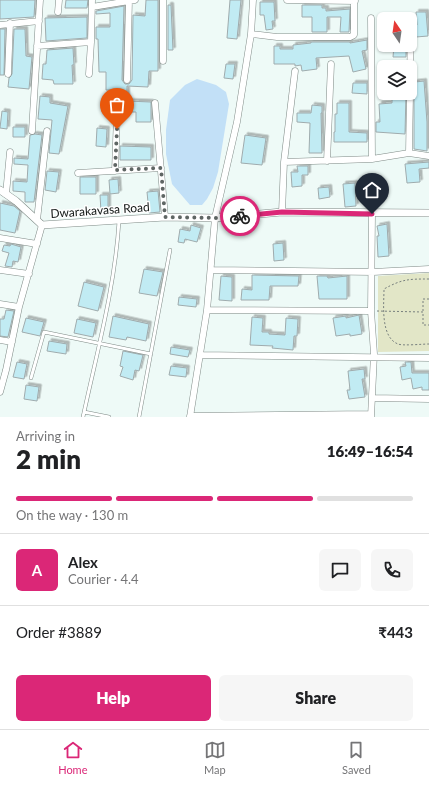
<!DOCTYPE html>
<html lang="en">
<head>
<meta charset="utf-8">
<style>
  :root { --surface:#fff; --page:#f6f6f6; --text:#202124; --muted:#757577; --line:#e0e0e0; --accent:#db2777 }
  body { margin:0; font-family:Lato,sans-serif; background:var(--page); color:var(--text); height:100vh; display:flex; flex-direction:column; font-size:15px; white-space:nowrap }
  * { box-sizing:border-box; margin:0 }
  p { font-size:13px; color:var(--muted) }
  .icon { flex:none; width:22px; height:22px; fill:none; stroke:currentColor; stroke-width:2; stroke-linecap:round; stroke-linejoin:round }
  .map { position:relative; height:417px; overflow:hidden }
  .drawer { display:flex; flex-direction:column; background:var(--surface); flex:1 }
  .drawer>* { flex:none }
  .needle { width:26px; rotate:347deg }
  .fabs { position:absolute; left:377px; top:12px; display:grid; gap:8px }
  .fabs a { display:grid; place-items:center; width:40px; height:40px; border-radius:6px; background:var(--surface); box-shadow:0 1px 3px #0004; font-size:20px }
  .pin { position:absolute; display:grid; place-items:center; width:34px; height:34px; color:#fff; margin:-41px -17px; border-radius:50% 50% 50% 0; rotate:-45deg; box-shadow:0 0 4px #0007 }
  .pin .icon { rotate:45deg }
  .courier { position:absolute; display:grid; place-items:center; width:40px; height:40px; margin:-20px; border:3px solid #db2777; border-radius:50%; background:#fff; color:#222; box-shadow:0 1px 5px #0007 }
  .headline em { font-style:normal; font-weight:800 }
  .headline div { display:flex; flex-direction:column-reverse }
  .headline { display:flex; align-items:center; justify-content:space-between; height:68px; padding:0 16px }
  h1 { font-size:26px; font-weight:800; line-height:30px }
  .bar { display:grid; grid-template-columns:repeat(4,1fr); gap:6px 4px; align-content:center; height:48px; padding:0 16px }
  .bar i { height:5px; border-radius:3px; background:var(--line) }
  .bar .on { background:var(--accent) }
  .bar p { grid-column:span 4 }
  .line { display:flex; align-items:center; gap:10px; padding:0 16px; border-top:1px solid var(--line) }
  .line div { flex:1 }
  .round { display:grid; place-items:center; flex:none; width:42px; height:42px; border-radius:6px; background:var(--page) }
  .action { display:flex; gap:8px; margin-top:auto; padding:8px 16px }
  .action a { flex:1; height:46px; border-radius:6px; background:var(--accent); color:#fff; font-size:16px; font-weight:800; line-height:46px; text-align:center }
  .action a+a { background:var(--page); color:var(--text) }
  .menu { display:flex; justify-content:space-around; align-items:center; height:56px; border-top:1px solid var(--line); background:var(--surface); font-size:11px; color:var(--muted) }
  .menu a { display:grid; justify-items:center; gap:2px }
  .menu .on { color:var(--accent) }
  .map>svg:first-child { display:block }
  .green { fill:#e2e6c7 }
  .water { fill:#c2e0f7 }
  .building { fill:#c1ebf3; stroke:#9fabad; filter:url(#shadow) }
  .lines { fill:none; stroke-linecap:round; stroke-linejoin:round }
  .service-casing { stroke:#7f8a86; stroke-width:4 }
  .minor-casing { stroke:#7f8a86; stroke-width:7 }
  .tertiary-casing { stroke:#7f8a86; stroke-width:8 }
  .path { stroke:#78807e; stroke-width:1; stroke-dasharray:2 2; stroke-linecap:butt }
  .service { stroke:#fff; stroke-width:3 }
  .minor { stroke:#fff; stroke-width:6 }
  .tertiary { stroke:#fff; stroke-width:7 }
  .done { stroke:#5f6664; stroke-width:4; stroke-dasharray:0 7.2 }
  .route { stroke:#db2777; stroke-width:5 }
  .labels { text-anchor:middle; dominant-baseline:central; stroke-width:3; stroke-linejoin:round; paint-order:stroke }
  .street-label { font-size:12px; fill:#121715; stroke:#fff }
</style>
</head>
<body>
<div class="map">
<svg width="429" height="417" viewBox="0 0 429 417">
  <defs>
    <filter id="shadow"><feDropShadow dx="2.5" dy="-2.5" stdDeviation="0" flood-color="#0004"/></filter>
  </defs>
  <rect width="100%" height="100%" fill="#eefaf7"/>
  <path class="green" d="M429,273V351L378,352V276Z"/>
  <path class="water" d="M197,79L216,85L226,92L229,104L218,172L213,188L207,199L202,205H190L172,184L166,154V130L170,100L185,85Z"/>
  <path class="building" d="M0,0H35L34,17L0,19Z
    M66,0H88L87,8H65Z
    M146,0H158V71H149L148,87L127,86V101L151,102V122H136V112H121L117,111L114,112L112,90H106V72H99L98,39H96V27H110V13L96,14V11L124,6L122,80L125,84H129L132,80L133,15L145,16Z
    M230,0H241L237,39L227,38Z
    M260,2H274L275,21H272L273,29L266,30L264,15H260Z
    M168,5H171L173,50H168Z
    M302,5H322V8H326V11L350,9L349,32H340L341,17H327V32H312V17H302Z
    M416,12H426L428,36L416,37L415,25H417Z
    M87,17V38L46,41L45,18Z
    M0,29H5L4,75H0Z
    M14,29H25L26,56L32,57L29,89L8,87L9,78L12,74Z
    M367,40V50L362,51L366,69L353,72L349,56L316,58L317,69L302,71L301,65L295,66V64H274V46H280V49H293V45L311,43V42H350V43Z
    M394,45H406V57H393Z
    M73,48L74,65H72L73,84H54L53,80L42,79L43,64H46L47,50Z
    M226,64H235L233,79L224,78Z
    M424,81L427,122V151L414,149V93L413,87L415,82Z
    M353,83H367V94L352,93Z
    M392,93H406L405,134L376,132V122H380L379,104L392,103Z
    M40,96L50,97V103L68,106L59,154L49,153L52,120L38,119Z
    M337,103H349V132L367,133V142H334V132H335V114H337Z
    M312,105L322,106V113H321L322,153H309L310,123L297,122V113H311Z
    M2,111L8,112L7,129L0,128Z
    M13,127H25V137H13Z
    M97,128L107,129L106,147L96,146Z
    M35,134L42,135L34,202H25V192L13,191V181L27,182L28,165L14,164V158L28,159L30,135Z
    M245,135L266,138L262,165L241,163Z
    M120,146L151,147V160H120Z
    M429,162V168L419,169L420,182L407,183L405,164Z
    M297,166H308V175H302V186L292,187L291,172H298Z
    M47,171L59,172L56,192L45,190Z
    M80,177H96V194H80Z
    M118,179L119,193L110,194L109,180Z
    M355,183L356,206L345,207L343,184Z
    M329,187L330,197L319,199L318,188Z
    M158,191L160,212L149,213L147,192Z
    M100,195H108V212H101Z
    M0,203L14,206L20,211L15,233L0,230Z
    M387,224L389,256L378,257L377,236H379L377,226Z
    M191,225L201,228L197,242L185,239L184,243L178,242L180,229L190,231Z
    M283,243L284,260L274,261L273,244Z
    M11,244L21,247L18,262L13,261L12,267L5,266L9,253L2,251L4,245L10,246Z
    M144,269L163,272L157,296L139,293Z
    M252,275L299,276L298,286H270L269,300H241L242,289L252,290Z
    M221,276L232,277V301L219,300Z
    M317,276H327L328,278L347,276V299H319Z
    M84,282L104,287L98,311L78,306Z
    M179,297L197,299L196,307L178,305Z
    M6,310L14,311L8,337L0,336V319H4Z
    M359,315L362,334L350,336V334L336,336L333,318L346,316V318Z
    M113,316L149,324L146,341L127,337L126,340L109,337Z
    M252,317L263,318L262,332H269V334L285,335L286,318L298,319L297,336H294L293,350L272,348L273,346L250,345Z
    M26,318L44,322L40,336L22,332Z
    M77,319L96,323L93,337L74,333Z
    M49,341L67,344L66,354L47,351Z
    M171,347L190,350L188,357L170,354Z
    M123,351L143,355L139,371L135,370L133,380L120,376L123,367L120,366Z
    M17,362L27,364L24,379L13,377Z
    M405,362H411L412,373H429V390H422V387L413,389L411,378L402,380L400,367L406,366Z
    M171,366L187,368L186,377L169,375Z
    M364,369L365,379H362L365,397L349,399L347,390H350L348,371Z
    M26,385L39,387L37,401L24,399Z"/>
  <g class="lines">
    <defs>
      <path id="service" d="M31,378L44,332L151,354
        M84,412L109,417
        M83,417C97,352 115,287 119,221
        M139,417L170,250"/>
      <path id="minor" d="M163,0V61
        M287,0L355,1
        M92,7L135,0
        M58,12L59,0
        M371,18L372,159
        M0,25L39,21
        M251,34L277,37H350L354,35V0
        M91,42L92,0
        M37,46L91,42L89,74
        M8,74L10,23
        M127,80L129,0
        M410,83L411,19
        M155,103L165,217
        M32,131L40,0
        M409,153L410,93
        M327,161L331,64
        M284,162L295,71
        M115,171L117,115
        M78,173L161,168
        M6,194L10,152
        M282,212L284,162L372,159L409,153L429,156
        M37,220L47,131
        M0,238L37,244
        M0,270L29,274
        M211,270L373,272L429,269
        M0,304L19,307L6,370L0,392
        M19,307L42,225
        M207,310L371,311
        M0,340L12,342
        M200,355L429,358
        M372,398L429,399
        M190,416L371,414
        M190,417L207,310L215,218L237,122L251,34L253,0
        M371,417L374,354L371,311L372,214"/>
      <path id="tertiary" d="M0,190L16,201L42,225L165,217L215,218L282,212L429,213"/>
    </defs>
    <use href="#service" class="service-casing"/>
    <use href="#minor" class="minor-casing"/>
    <use href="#tertiary" class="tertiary-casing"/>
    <path class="path" d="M429,279C409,279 402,279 384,289C384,304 380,337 398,344C402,346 423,344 429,344
      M377,311L423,312V325H429
      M423,311V299H429"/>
    <use href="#service" class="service"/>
    <use href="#minor" class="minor"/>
    <use href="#tertiary" class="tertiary"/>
  </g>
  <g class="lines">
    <path class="done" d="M117,129L115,170L161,168L165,217L215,218L240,216"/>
    <path class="route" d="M240,216L282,212L372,214"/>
  </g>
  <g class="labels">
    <g class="street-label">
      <text transform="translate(100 210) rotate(-4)">Dwarakavasa Road</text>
    </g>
  </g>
</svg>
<div class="fabs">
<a><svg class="needle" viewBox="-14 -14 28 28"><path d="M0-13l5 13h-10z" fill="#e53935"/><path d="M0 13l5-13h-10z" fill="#757577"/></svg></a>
<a><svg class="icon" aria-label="layers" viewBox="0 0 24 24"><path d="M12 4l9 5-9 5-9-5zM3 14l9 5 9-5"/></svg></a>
</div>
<div class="pin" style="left:117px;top:129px;background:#ea580c"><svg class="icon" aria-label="bag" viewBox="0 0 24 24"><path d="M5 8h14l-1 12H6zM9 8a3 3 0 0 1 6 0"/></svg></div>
<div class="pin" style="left:372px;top:214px;background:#1f2937"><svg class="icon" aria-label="home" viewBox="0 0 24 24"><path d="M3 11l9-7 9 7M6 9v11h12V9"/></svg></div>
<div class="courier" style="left:240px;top:216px"><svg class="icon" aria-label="bike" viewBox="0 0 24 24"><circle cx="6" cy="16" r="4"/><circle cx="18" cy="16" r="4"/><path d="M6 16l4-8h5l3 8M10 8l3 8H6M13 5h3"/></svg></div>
</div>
<section class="drawer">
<div class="headline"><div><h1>2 min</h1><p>Arriving in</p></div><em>16:49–16:54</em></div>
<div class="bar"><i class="on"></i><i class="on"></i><i class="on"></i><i></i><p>On the way · 130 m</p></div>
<div class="line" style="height:72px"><b class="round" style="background:var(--accent);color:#fff">A</b><div><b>Alex</b><p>Courier · 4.4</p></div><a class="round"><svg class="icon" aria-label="chat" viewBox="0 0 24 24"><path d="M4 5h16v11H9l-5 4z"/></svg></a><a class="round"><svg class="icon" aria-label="phone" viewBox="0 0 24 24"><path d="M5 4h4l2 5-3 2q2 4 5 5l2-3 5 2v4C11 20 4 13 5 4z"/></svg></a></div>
<div class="line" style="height:52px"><div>Order #3889</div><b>₹443</b></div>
<div class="action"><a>Help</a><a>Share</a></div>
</section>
<nav class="menu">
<a class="on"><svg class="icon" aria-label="home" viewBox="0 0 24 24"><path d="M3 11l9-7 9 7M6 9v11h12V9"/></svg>Home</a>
<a><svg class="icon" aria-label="map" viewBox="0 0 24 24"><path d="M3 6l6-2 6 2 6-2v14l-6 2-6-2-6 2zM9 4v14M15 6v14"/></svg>Map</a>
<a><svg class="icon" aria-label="saved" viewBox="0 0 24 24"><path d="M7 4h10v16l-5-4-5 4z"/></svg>Saved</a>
</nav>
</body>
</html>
